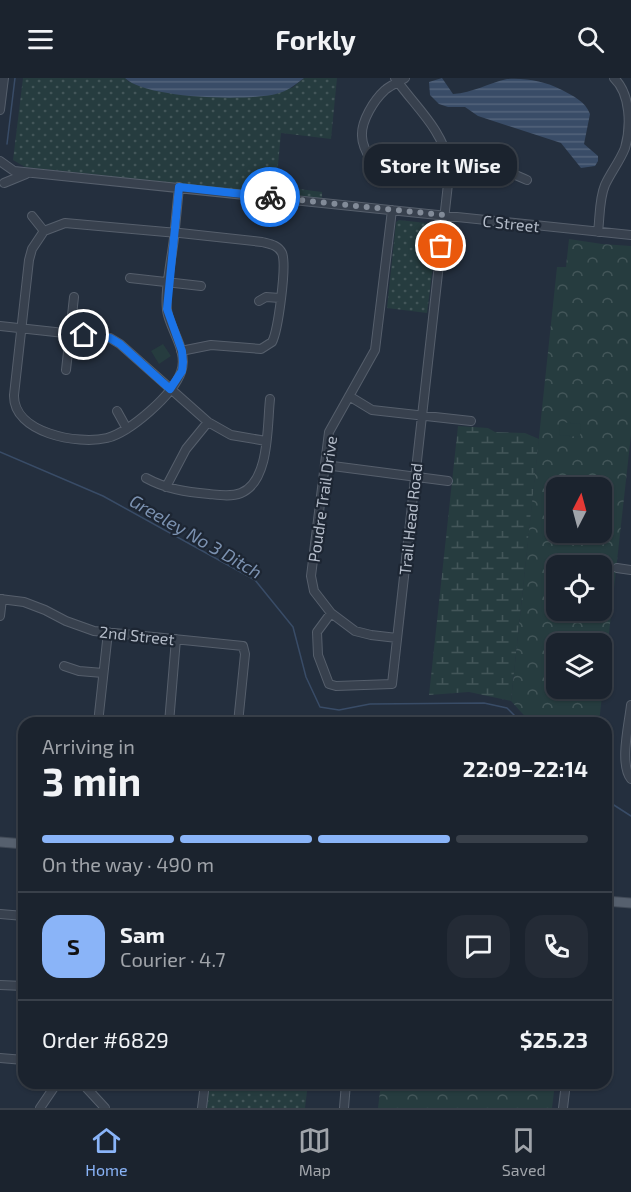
<!DOCTYPE html>
<html lang="en">
<head>
<meta charset="utf-8">
<style>
  :root { --surface:#1b232e; --page:#242b36; --text:#f1f3f6; --muted:#a0a4aa; --line:#39404a; --accent:#8ab4f8 }
  body { margin:0; font-family:"Exo 2",sans-serif; background:var(--page); color:var(--text); height:100vh; display:flex; flex-direction:column; font-size:22px; white-space:nowrap }
  * { box-sizing:border-box; margin:0 }
  p { font-size:20px; color:var(--muted) }
  .icon { flex:none; width:33px; height:33px; fill:none; stroke:currentColor; stroke-width:2; stroke-linecap:round; stroke-linejoin:round }
  .map { position:relative; flex:1; overflow:hidden }
  .sheet { position:absolute; left:18px; top:639px; width:594px; height:372px; display:flex; flex-direction:column; background:var(--surface); border-radius:18px; box-shadow:0 2px 4px #0004,0 0 0 2px var(--line) }
  .sheet>* { flex:none }
  .needle { width:39px; rotate:6deg }
  .controls { position:absolute; left:546px; top:399px; display:grid; gap:12px }
  .controls a { display:grid; place-items:center; width:66px; height:66px; border-radius:12px; background:var(--surface); box-shadow:0 2px 4px #0004,0 0 0 2px var(--line); font-size:30px }
  .pin { position:absolute; display:grid; place-items:center; width:51px; height:51px; color:#fff; margin:-26px; border:3px solid #fff; border-radius:50%; box-shadow:0 2px 6px #0007 }
  .courier { position:absolute; display:grid; place-items:center; width:60px; height:60px; margin:-30px; border:4px solid #1a73e8; border-radius:50%; background:#fff; color:#222; box-shadow:0 2px 8px #0007 }
  .bubble { position:absolute; height:42px; border-radius:18px; background:var(--surface); box-shadow:0 2px 4px #0004,0 0 0 2px var(--line); font-size:20px; font-weight:700; line-height:42px; text-align:center }
  .head em { font-style:normal; font-weight:700 }
  .head div { display:flex; flex-direction:column-reverse }
  .head { display:flex; align-items:center; justify-content:space-between; height:102px; padding:0 24px }
  h1 { font-size:39px; font-weight:700; line-height:45px }
  .bar { display:grid; grid-template-columns:repeat(4,1fr); gap:9px 6px; align-content:center; height:72px; padding:0 24px }
  .bar i { height:8px; border-radius:4px; background:var(--line) }
  .bar .active { background:var(--accent) }
  .bar p { grid-column:span 4 }
  .line { display:flex; align-items:center; gap:15px; padding:0 24px; border-top:2px solid var(--line) }
  .line div { flex:1 }
  .round { display:grid; place-items:center; flex:none; width:63px; height:63px; border-radius:18px; background:var(--page) }
  header { display:flex; justify-content:space-between; align-items:center; height:78px; padding:0 24px; background:var(--surface); font-size:27px; font-weight:700 }
  .menu { display:flex; justify-content:space-around; align-items:center; height:84px; border-top:2px solid var(--line); background:var(--surface); font-size:16px; color:var(--muted) }
  .menu a { display:grid; justify-items:center; gap:3px }
  .menu .active { color:var(--accent) }
  .map>svg:first-child { display:block }
  .grass { fill:url(#grass-dots) }
  .wetland { fill:url(#wetland-marsh) }
  .park { fill:url(#park-crowns); fill-rule:evenodd }
  .pitch { fill:#263c3f }
  .water { fill:url(#water-rules) }
  .lines { fill:none; stroke-linecap:round; stroke-linejoin:round }
  .stream { stroke:#394c67; stroke-width:1.5 }
  .minor-casing { stroke:#565f6c; stroke-width:10 }
  .major-casing { stroke:#414a57; stroke-width:11 }
  .minor { stroke:#38414e; stroke-width:8 }
  .major { stroke:#56606e; stroke-width:9 }
  .done { stroke:#828b98; stroke-width:6; stroke-dasharray:0 10.8 }
  .route { stroke:#1a73e8; stroke-width:8 }
  .labels { text-anchor:middle; dominant-baseline:central; stroke-width:4.5; stroke-linejoin:round; paint-order:stroke }
  .street-label { font-size:16px; fill:#b4bcc9; stroke:#1d2633 }
  .water-label { font-size:18px; font-style:italic; fill:#7c92b1; stroke:#1d2633 }
</style>
</head>
<body>
<header><svg class="icon" aria-label="menu" viewBox="0 0 24 24"><path d="M4 6h16M4 12h16M4 18h16"/></svg>Forkly<svg class="icon" aria-label="search" viewBox="0 0 24 24"><circle cx="10" cy="10" r="6"/><path d="M15 15l6 6"/></svg></header>
<div class="map">
<svg width="631" height="1030" viewBox="0 0 631 1030">
  <defs>
    <pattern id="grass-dots" width="8" height="8" patternUnits="userSpaceOnUse" patternTransform="scale(1.5)"><rect width="8" height="8" fill="#263c3f"/><path d="M2 2h.1M6 6h.1" fill="none" stroke="#435659" stroke-width="1.8" stroke-linecap="round"/></pattern>
    <pattern id="wetland-marsh" width="20" height="14" patternUnits="userSpaceOnUse" patternTransform="scale(1.5)"><rect width="20" height="14" fill="#263c3f"/><path d="M1 5h8M5 5V1M11 12h8M15 12V8" fill="none" stroke="#435659"/></pattern>
    <pattern id="park-crowns" width="20" height="18" patternUnits="userSpaceOnUse" patternTransform="scale(1.5)"><rect width="20" height="18" fill="#263c3f"/><path d="M2 6a3 3 0 1 1 6 0M12 15a3 3 0 1 1 6 0" fill="none" stroke="#435659"/></pattern>
    <pattern id="water-rules" width="6" height="5" patternUnits="userSpaceOnUse" patternTransform="scale(1.5)"><rect width="6" height="5" fill="#394c67"/><path d="M0 2.5h6" fill="none" stroke="#53647b"/></pattern>
  </defs>
  <rect width="100%" height="100%" fill="#242f3e"/>
  <path class="grass" d="M23,0H125L129,4L292,10L304,0H337L331,61L281,55L276,108L322,114V121L25,89L13,82Z
    M399,142L435,146L438,149L427,235L387,230L396,144Z
    M210,1005H308L305,1030H207Z"/>
  <path class="wetland" d="M458,348L488,350L495,354L525,355L539,361L511,623L469,614L429,617Z"/>
  <path class="park" d="M569,161L602,166L631,168V357L599,645H531L511,623L557,189H566ZM556,410H602V454H556ZM556,488H602V532H556ZM556,566H602V610H556Z
    M381,1005H555L552,1030H378Z"/>
  <path class="pitch" d="M163,266L171,278L159,286L151,273Z
    M560,344L581,346L580,359L559,357Z"/>
  <path class="water" d="M125,0H304C295,7 288,13 276,16C248,23 146,21 125,0Z
    M442,0L453,16C473,15 488,5 507,1C527,0 544,3 562,12C573,18 585,23 590,36L584,66L598,78V83L595,88L581,90L561,65L478,38L465,29H448L439,26L430,17L429,4Z"/>
  <g class="lines">
    <path class="stream" d="M7,66L15,0
      M0,374L103,418L255,502L293,549L306,599L320,629L339,632L370,626L484,625L507,630L522,645
      M606,722L631,738"/>
    <defs>
      <path id="minor" d="M0,32L4,0
        M448,79C478,80 499,90 527,102
        M0,83L14,93L631,157
        M372,84C367,76 362,67 362,58C361,43 374,22 385,12C391,7 399,4 405,0
        M4,105L26,96
        M179,109L175,150L174,160C172,180 163,219 168,237C173,256 188,275 181,294C173,317 130,354 107,360C78,367 13,355 14,317L29,182L32,171L44,153L65,145L166,154L180,155L262,164C270,166 278,167 282,175C287,187 278,253 272,264L261,271L211,267L181,273
        M392,132L375,272L329,354L311,498L314,513L331,535L355,553L371,557L397,560
        M32,138L44,153
        M598,154C600,139 599,121 605,107C611,94 620,83 625,70C631,49 631,16 614,0
        M130,200L201,208
        M259,223L266,219L280,220
        M0,248L110,260L120,266L208,344L231,357L266,363
        M66,292L74,219
        M349,318L372,332L471,343
        M117,333L127,351
        M325,387L448,403
        M146,400C166,411 186,414 209,416C219,417 231,419 241,415C270,403 267,348 270,321
        M166,409L186,371L208,344
        M617,490L631,492
        M0,521L24,524L45,532L66,543L94,553L243,568L245,576L238,645
        M331,535L317,554L318,577L329,606L336,608L392,606L450,88C441,49 417,31 395,0
        M0,538L2,521
        M64,588L79,593L103,595
        M631,627C629,646 619,686 631,701
        M381,643L382,645
        M98,645L108,554
        M169,645L176,561
        M0,836L24,838
        M0,907L24,908
        M0,980L24,982
        M82,1005L105,1030
        M193,1005L204,1006
        M40,1030L57,1005
        M202,1030L205,1005
        M344,1030L346,1005
        M563,1030L566,1005"/>
      <path id="major" d="M0,764L24,766
        M606,823L631,825"/>
    </defs>
    <use href="#minor" class="minor-casing"/>
    <use href="#major" class="major-casing"/>
    <use href="#minor" class="minor"/>
    <use href="#major" class="major"/>
  </g>
  <g class="lines">
    <path class="done" d="M270,119L444,137L441,168"/>
    <path class="route" d="M84,257L110,260L120,266L170,311L182,293L183,284L182,273L167,231L179,109L270,119"/>
  </g>
  <g class="labels">
    <g class="street-label">
      <text transform="translate(511 145) rotate(6)">C Street</text>
      <text transform="translate(322 421) rotate(-82)">Poudre Trail Drive</text>
      <text transform="translate(410 441) rotate(-84)">Trail Head Road</text>
      <text transform="translate(137 557) rotate(6)">2nd Street</text>
    </g>
    <g class="water-label">
      <text transform="translate(196 458) rotate(30)">Greeley No 3 Ditch</text>
    </g>
  </g>
</svg>
<div class="controls">
<a><svg class="needle" viewBox="-14 -14 28 28"><path d="M0-13l5 13h-10z" fill="#e53935"/><path d="M0 13l5-13h-10z" fill="#a0a4aa"/></svg></a>
<a><svg class="icon" aria-label="locate" viewBox="0 0 24 24"><circle cx="12" cy="12" r="6"/><path d="M12 2v4M12 18v4M2 12h4M18 12h4"/></svg></a>
<a><svg class="icon" aria-label="layers" viewBox="0 0 24 24"><path d="M12 4l9 5-9 5-9-5zM3 14l9 5 9-5"/></svg></a>
</div>
<div class="pin" style="left:441px;top:168px;background:#ea580c"><svg class="icon" aria-label="bag" viewBox="0 0 24 24"><path d="M5 8h14l-1 12H6zM9 8a3 3 0 0 1 6 0"/></svg></div>
<div class="pin" style="left:84px;top:257px;background:#1f2937"><svg class="icon" aria-label="home" viewBox="0 0 24 24"><path d="M3 11l9-7 9 7M6 9v11h12V9"/></svg></div>
<div class="courier" style="left:270px;top:119px"><svg class="icon" aria-label="bike" viewBox="0 0 24 24"><circle cx="6" cy="16" r="4"/><circle cx="18" cy="16" r="4"/><path d="M6 16l4-8h5l3 8M10 8l3 8H6M13 5h3"/></svg></div>
<div class="bubble" style="left:364px;top:66px;width:153px">Store It Wise</div>
<section class="sheet">
<div class="head"><div><h1>3 min</h1><p>Arriving in</p></div><em>22:09–22:14</em></div>
<div class="bar"><i class="active"></i><i class="active"></i><i class="active"></i><i></i><p>On the way · 490 m</p></div>
<div class="line" style="height:108px"><b class="round" style="background:var(--accent);color:#111">S</b><div><b>Sam</b><p>Courier · 4.7</p></div><a class="round"><svg class="icon" aria-label="chat" viewBox="0 0 24 24"><path d="M4 5h16v11H9l-5 4z"/></svg></a><a class="round"><svg class="icon" aria-label="phone" viewBox="0 0 24 24"><path d="M5 4h4l2 5-3 2q2 4 5 5l2-3 5 2v4C11 20 4 13 5 4z"/></svg></a></div>
<div class="line" style="height:78px"><div>Order #6829</div><b>$25.23</b></div>
</section>
</div>
<nav class="menu">
<a class="active"><svg class="icon" aria-label="home" viewBox="0 0 24 24"><path d="M3 11l9-7 9 7M6 9v11h12V9"/></svg>Home</a>
<a><svg class="icon" aria-label="map" viewBox="0 0 24 24"><path d="M3 6l6-2 6 2 6-2v14l-6 2-6-2-6 2zM9 4v14M15 6v14"/></svg>Map</a>
<a><svg class="icon" aria-label="saved" viewBox="0 0 24 24"><path d="M7 4h10v16l-5-4-5 4z"/></svg>Saved</a>
</nav>
</body>
</html>
